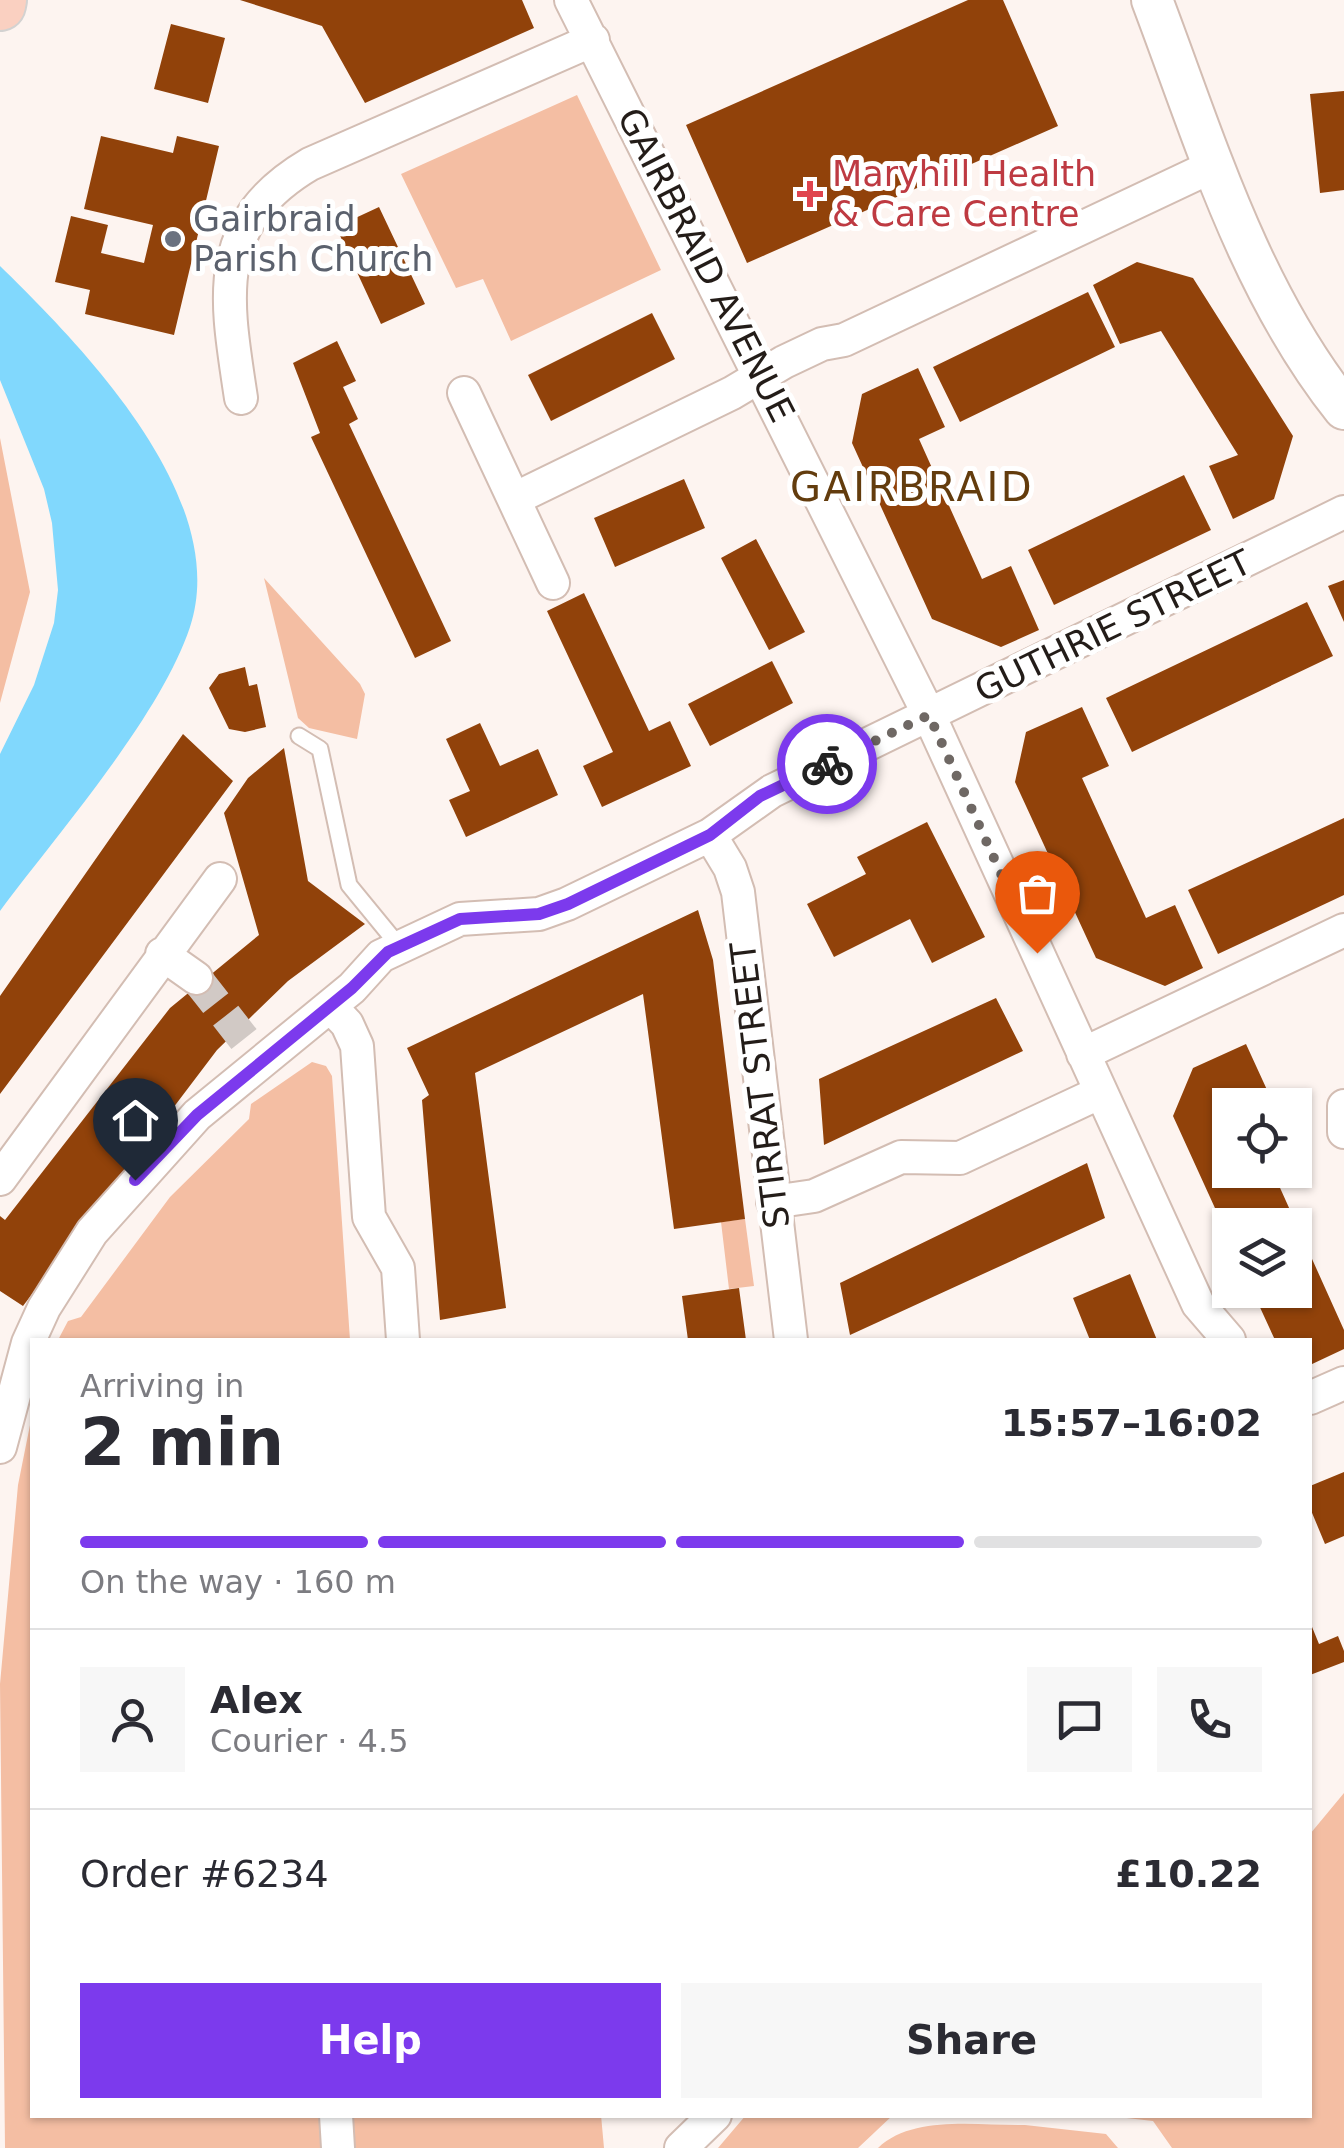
<!DOCTYPE html>
<html lang="en">
<head>
<meta charset="utf-8">
<style>
  :root { --surface:#fff; --page:#f7f7f7; --text:#2b2b33; --muted:#7c7c81; --line:#e1e1e2; --accent:#7c3aed }
  body { margin:0; font-family:"DejaVu Sans",sans-serif; background:var(--page); color:var(--text); height:100vh; display:flex; flex-direction:column; font-size:38px; white-space:nowrap }
  * { box-sizing:border-box; margin:0 }
  p { font-size:32px; color:var(--muted) }
  .icon { flex:none; width:55px; height:55px; fill:none; stroke:currentColor; stroke-width:2; stroke-linecap:round; stroke-linejoin:round }
  .map { position:relative; flex:1; overflow:hidden }
  .drawer { position:absolute; left:30px; top:1338px; width:1282px; height:780px; display:flex; flex-direction:column; background:var(--surface); border-radius:0px; box-shadow:0 2px 8px #0004 }
  .drawer>* { flex:none }
  .tools { position:absolute; left:1212px; top:1088px; display:grid; gap:20px }
  .tools a { display:grid; place-items:center; width:100px; height:100px; border-radius:0px; background:var(--surface); box-shadow:0 2px 8px #0004; font-size:50px }
  .pin { position:absolute; display:grid; place-items:center; width:85px; height:85px; color:#fff; margin:-102px -42px; border-radius:50% 50% 50% 0; rotate:-45deg; box-shadow:0 0 10px #0007 }
  .pin .icon { rotate:45deg }
  .courier { position:absolute; display:grid; place-items:center; width:100px; height:100px; margin:-50px; border:8px solid #7c3aed; border-radius:50%; background:#fff; color:#222; box-shadow:0 2px 12px #0007 }
  .headline em { font-style:normal; font-weight:700 }
  .headline div { display:flex; flex-direction:column-reverse }
  .headline { display:flex; align-items:center; justify-content:space-between; height:170px; padding:0 50px }
  h1 { font-size:65px; font-weight:700; line-height:75px }
  .bar { display:grid; grid-template-columns:repeat(4,1fr); gap:15px 10px; align-content:center; height:120px; padding:0 50px }
  .bar i { height:12px; border-radius:8px; background:var(--line) }
  .bar .on { background:var(--accent) }
  .bar p { grid-column:span 4 }
  .line { display:flex; align-items:center; gap:25px; padding:0 50px; border-top:2px solid var(--line) }
  .line div { flex:1 }
  .round { display:grid; place-items:center; flex:none; width:105px; height:105px; border-radius:0px; background:var(--page) }
  .button { display:flex; gap:20px; margin-top:auto; padding:20px 50px }
  .button a { flex:1; height:115px; border-radius:0px; background:var(--accent); color:#fff; font-size:40px; font-weight:700; line-height:115px; text-align:center }
  .button a+a { background:var(--page); color:var(--text) }
  .map>svg:first-child { display:block }
  .green { fill:#f4bea3 }
  .water { fill:#81d8fd }
  .building { fill:#91420a }
  .lines { fill:none; stroke-linecap:round; stroke-linejoin:round }
  .minor-tunnel { stroke:#d1c9c5; stroke-width:32; stroke-dasharray:32 16; stroke-linecap:butt }
  .service-casing { stroke:#d3bdb3; stroke-width:19 }
  .minor-casing { stroke:#d3bdb3; stroke-width:36 }
  .tertiary-casing { stroke:#d3bdb3; stroke-width:44 }
  .primary-casing { stroke:#d3d2d1; stroke-width:54 }
  .service { stroke:#fff; stroke-width:15 }
  .minor { stroke:#fff; stroke-width:32 }
  .tertiary { stroke:#fff; stroke-width:40 }
  .primary { stroke:#fad0c1; stroke-width:50 }
  .done { stroke:#6f6864; stroke-width:10; stroke-dasharray:0 18 }
  .route { stroke:#7c3aed; stroke-width:12 }
  .health-dot { fill:#e0444e; stroke:#fff; stroke-width:4 }
  .worship-dot { fill:#6b7280; stroke:#fff; stroke-width:4 }
  .labels { text-anchor:middle; dominant-baseline:central; stroke-width:10; stroke-linejoin:round; paint-order:stroke }
  .health-label { font-size:35px; fill:#be3a42; stroke:#fff; text-anchor:start }
  .worship-label { font-size:35px; fill:#5b616d; stroke:#fff; text-anchor:start }
  .street-label { font-size:35px; fill:#231c18; stroke:#fff }
  .quarter-label { font-size:40px; letter-spacing:2.5px; fill:#633c0d; stroke:#fff }
</style>
</head>
<body>
<div class="map">
<svg width="1344" height="2148" viewBox="0 0 1344 2148">
  <rect width="100%" height="100%" fill="#fdf4f0"/>
  <path class="green" d="M577,95L661,270L511,341L483,279L456,288L401,174Z
    M0,438L30,592L0,703Z
    M264,578L360,684L365,694L357,739L309,728L298,718Z
    M312,1062L326,1066L332,1076L350,1340H58L68,1321L81,1317L170,1197L249,1119L251,1104Z
    M745,1219L754,1286L729,1289L721,1222Z
    M32,1415V2115H601L604,2148H5L0,1684L18,1485Z
    M1344,1793V2148H1172L1153,2121L1100,2115H1310V1834Z
    M746,2115H893L858,2148H718Z
    M1025,2125L1106,2134L1118,2148H878C913,2114 980,2126 1025,2125Z"/>
  <path class="water" d="M0,266C83,347 232,499 190,627C160,717 58,833 0,911V754L34,685L54,623L58,590L52,523L44,489L0,380Z"/>
  <path class="building" d="M240,0H522L534,28L365,103L322,26Z
    M968,0H1003L1058,126L747,263L686,125Z
    M171,24L225,38L208,103L154,89Z
    M1344,91V190L1320,193L1310,94Z
    M101,136L173,153L177,136L219,146L174,335L85,314L90,290L55,282L71,216L108,225L101,253L144,263L153,225L84,209Z
    M379,207L425,304L381,324L336,227Z
    M1137,262L1193,278L1293,436L1274,499L1233,519L1209,466L1238,455L1161,331L1120,344L1093,285Z
    M1088,292L1115,347L960,422L933,367Z
    M652,313L675,359L551,421L528,375Z
    M337,341L356,381L343,387L358,419L349,424L451,641L415,658L311,437L320,433L293,363Z
    M918,368L945,427L919,439L982,579L1011,566L1039,630L1001,647L932,619L852,443L862,394Z
    M1184,475L1211,530L1054,605L1028,550Z
    M684,479L705,528L615,567L594,518Z
    M756,539L805,632L769,650L721,558Z
    M1344,580V622L1328,586Z
    M584,593L649,731L670,721L691,766L602,807L583,766L613,752L547,611Z
    M1307,602L1333,656L1132,752L1106,698Z
    M772,661L793,703L710,746L688,704Z
    M245,667L249,686L257,684L266,727L245,732L229,729L209,688L219,674Z
    M1082,707L1109,766L1082,778L1146,918L1175,905L1203,968L1165,986L1096,958L1015,782L1026,732Z
    M480,723L500,766L538,749L558,795L466,837L449,800L470,791L446,739Z
    M183,734L233,781L0,1094V996Z
    M284,748L308,881L365,924L288,981L217,1050L23,1306L0,1291V1216L5,1220L170,1008L259,935L224,813L248,778Z
    M1344,818V895L1218,954L1188,890Z
    M927,822L985,937L932,963L910,919L834,957L807,904L866,874L857,857Z
    M698,910L713,960L745,1219L674,1229L643,994L475,1073L506,1308L440,1320L422,1100L429,1095L407,1048Z
    M996,998L1023,1051L824,1145L819,1079Z
    M1246,1044L1274,1105H1230V1170H1272L1344,1330V1349L1310,1365V1340H1275L1252,1290H1295V1225H1230V1241L1173,1116L1193,1068Z
    M1087,1163L1105,1218L850,1335L840,1283Z
    M1130,1274L1157,1340H1090L1073,1298Z
    M739,1288L746,1340H688L682,1296Z
    M1344,1472V1536L1325,1544L1310,1508V1486Z
    M1310,1622L1319,1644L1338,1636L1344,1651V1662L1310,1675Z"/>
  <g class="lines">
    <path class="minor-tunnel" d="M196,978L244,1039"/>
    <defs>
      <path id="service" d="M299,736L320,749L349,885L399,946"/>
      <path id="minor" d="M571,0L929,715L1198,1304L1229,1340
        M464,393L553,583
        M241,398C226,299 210,223 310,164L593,40
        M514,499L732,393L784,362L822,344L844,340L1215,165
        M710,835L730,868L738,892L791,1340
        M162,954L196,978
        M330,1006L347,1024L357,1046L369,1217L398,1268L403,1340
        M1083,1054L1344,930
        M1344,1106V1132
        M0,1179L220,879
        M773,1202L814,1196L901,1157L960,1158L1101,1092
        M1310,1398L1344,1383
        M0,1447L28,1343L44,1308L92,1232L197,1115L352,988L381,956L460,919L539,914L567,904L710,835L772,791L1344,512
        M336,2115L338,2148
        M681,2148L715,2115"/>
      <path id="tertiary" d="M1152,0C1205,140 1249,290 1344,409"/>
      <path id="primary" d="M0,5L1,0"/>
    </defs>
    <use href="#service" class="service-casing"/>
    <use href="#minor" class="minor-casing"/>
    <use href="#tertiary" class="tertiary-casing"/>
    <use href="#primary" class="primary-casing"/>
    <use href="#service" class="service"/>
    <use href="#minor" class="minor"/>
    <use href="#tertiary" class="tertiary"/>
    <use href="#primary" class="primary"/>
  </g>
  <g class="lines">
    <path class="done" d="M827,764L929,715L1037,953"/>
    <path class="route" d="M135,1180L197,1115L352,988L388,952L460,919L539,914L568,904L710,835L760,796L827,764"/>
  </g>
  <path class="health-dot" d="M805 179h10v10h10v10h-10v10h-10v-10h-10v-10h10z"/>
  <circle class="worship-dot" cx="173" cy="239" r="10"/>
  <g class="labels">
    <g class="health-label">
      <text x="832" y="174">Maryhill Health<tspan x="832" dy="40">&amp; Care Centre</tspan></text>
    </g>
    <g class="worship-label">
      <text x="193" y="219">Gairbraid<tspan x="193" dy="40">Parish Church</tspan></text>
    </g>
    <g class="street-label">
      <text transform="translate(706 265) rotate(63)">GAIRBRAID AVENUE</text>
      <text transform="translate(1113 626) rotate(-26)">GUTHRIE STREET</text>
      <text transform="translate(760 1085) rotate(-97)">STIRRAT STREET</text>
    </g>
    <g class="quarter-label">
      <text x="912" y="487">GAIRBRAID</text>
    </g>
  </g>
</svg>
<div class="tools">
<a><svg class="icon" aria-label="locate" viewBox="0 0 24 24"><circle cx="12" cy="12" r="6"/><path d="M12 2v4M12 18v4M2 12h4M18 12h4"/></svg></a>
<a><svg class="icon" aria-label="layers" viewBox="0 0 24 24"><path d="M12 4l9 5-9 5-9-5zM3 14l9 5 9-5"/></svg></a>
</div>
<div class="pin" style="left:1037px;top:953px;background:#ea580c"><svg class="icon" aria-label="bag" viewBox="0 0 24 24"><path d="M5 8h14l-1 12H6zM9 8a3 3 0 0 1 6 0"/></svg></div>
<div class="pin" style="left:135px;top:1180px;background:#1f2937"><svg class="icon" aria-label="home" viewBox="0 0 24 24"><path d="M3 11l9-7 9 7M6 9v11h12V9"/></svg></div>
<div class="courier" style="left:827px;top:764px"><svg class="icon" aria-label="bike" viewBox="0 0 24 24"><circle cx="6" cy="16" r="4"/><circle cx="18" cy="16" r="4"/><path d="M6 16l4-8h5l3 8M10 8l3 8H6M13 5h3"/></svg></div>
<section class="drawer">
<div class="headline"><div><h1>2 min</h1><p>Arriving in</p></div><em>15:57–16:02</em></div>
<div class="bar"><i class="on"></i><i class="on"></i><i class="on"></i><i></i><p>On the way · 160 m</p></div>
<div class="line" style="height:180px"><a class="round"><svg class="icon" aria-label="person" viewBox="0 0 24 24"><circle cx="12" cy="8" r="4"/><path d="M4 21q1-7 8-7t8 7"/></svg></a><div><b>Alex</b><p>Courier · 4.5</p></div><a class="round"><svg class="icon" aria-label="chat" viewBox="0 0 24 24"><path d="M4 5h16v11H9l-5 4z"/></svg></a><a class="round"><svg class="icon" aria-label="phone" viewBox="0 0 24 24"><path d="M5 4h4l2 5-3 2q2 4 5 5l2-3 5 2v4C11 20 4 13 5 4z"/></svg></a></div>
<div class="line" style="height:130px"><div>Order #6234</div><b>£10.22</b></div>
<div class="button"><a>Help</a><a>Share</a></div>
</section>
</div>
</body>
</html>
